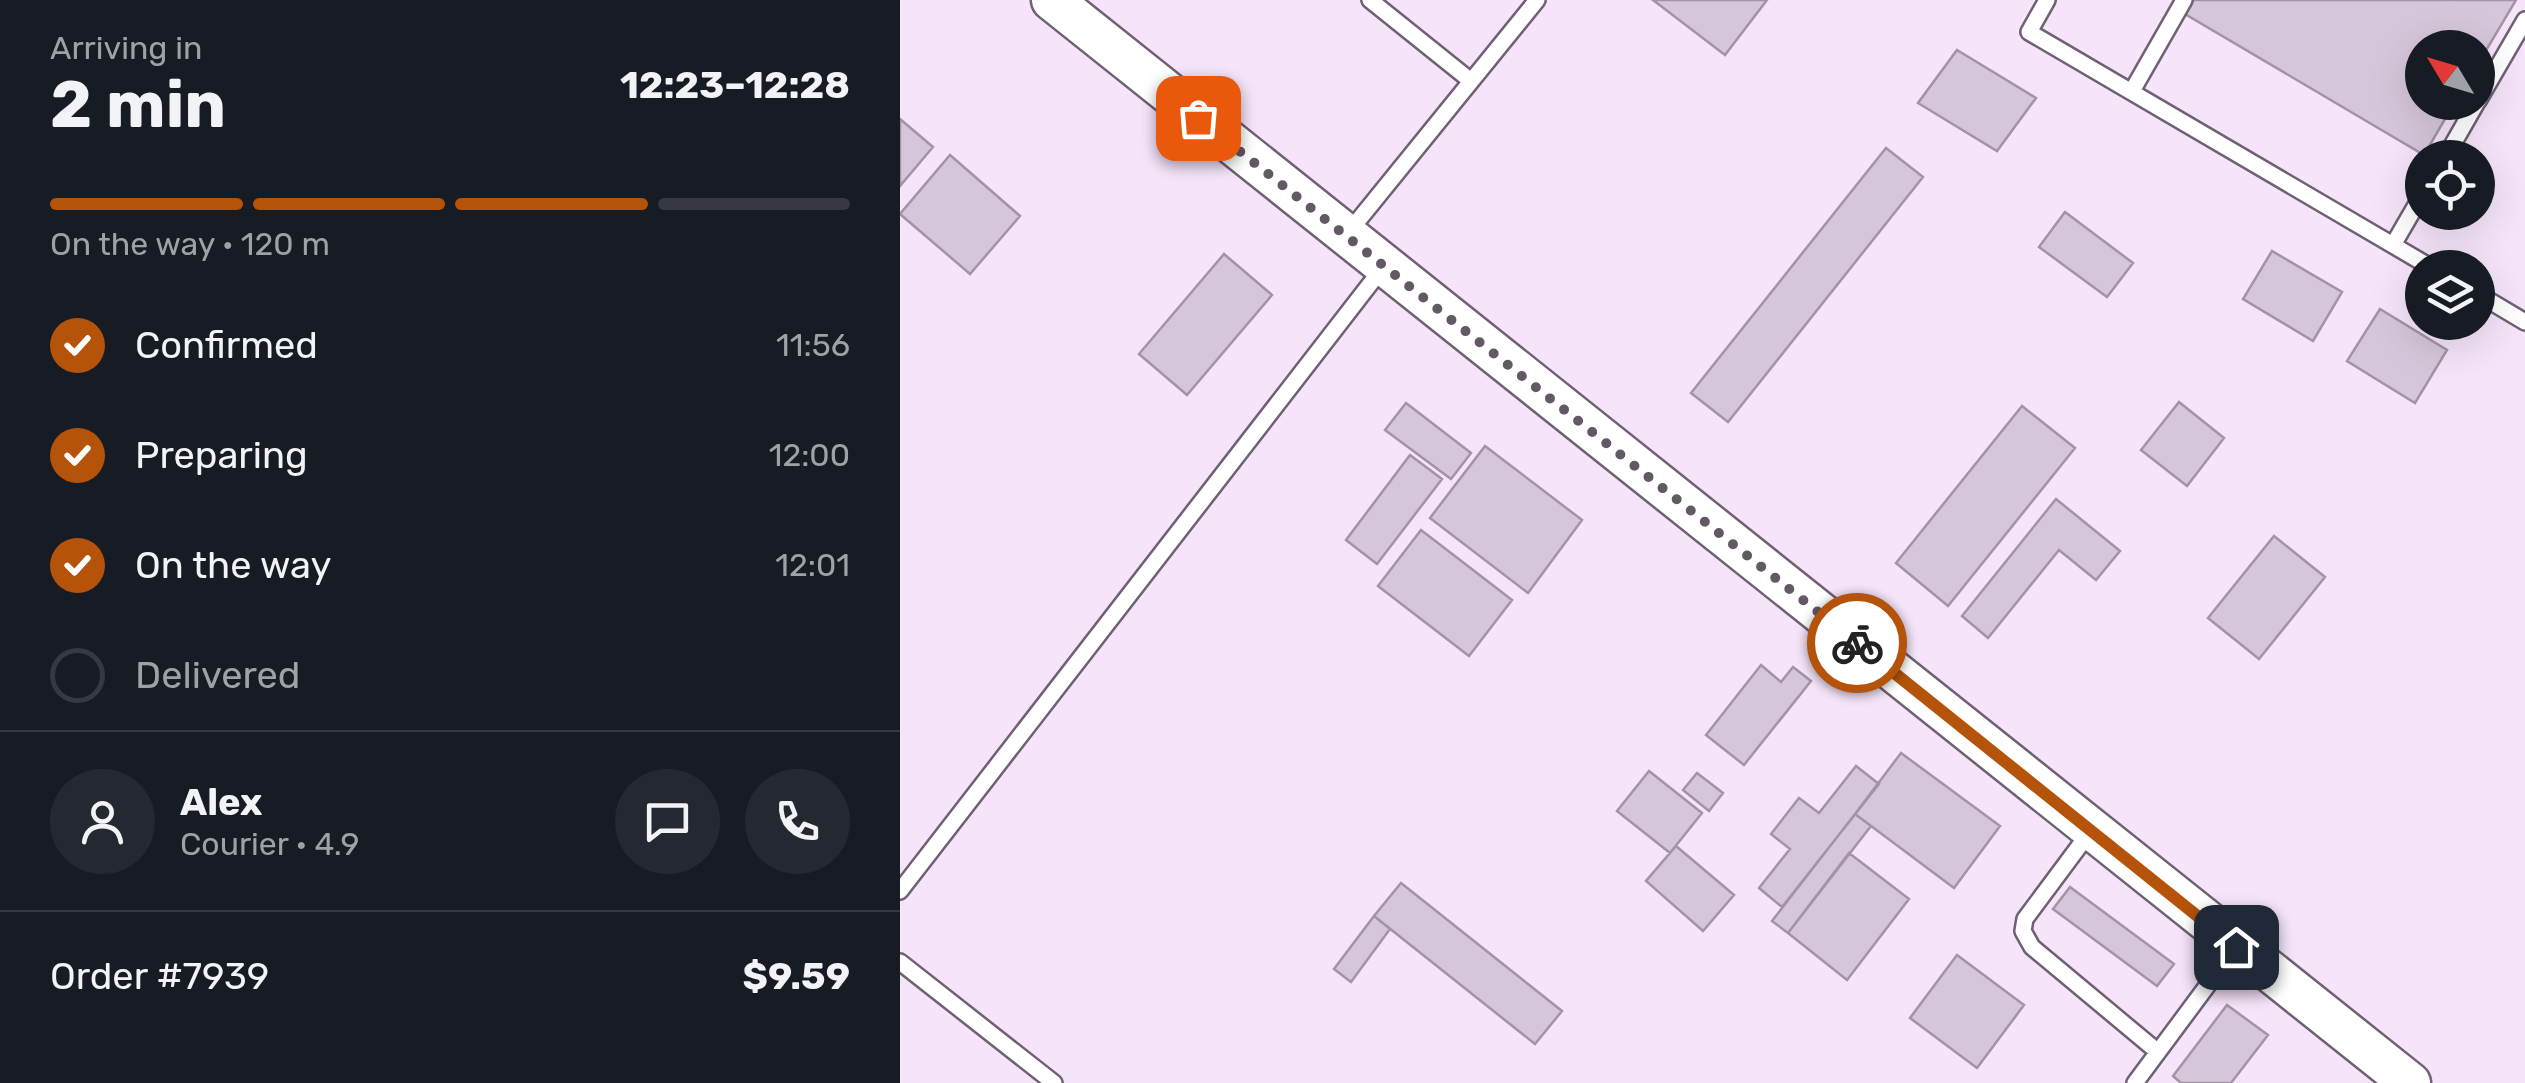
<!DOCTYPE html>
<html lang="en">
<head>
<meta charset="utf-8">
<style>
  :root { --surface:#171b24; --page:#242831; --text:#f1f3f6; --muted:#9ea1a6; --line:#363941; --accent:#b45309 }
  body { margin:0; font-family:Rubik,sans-serif; background:var(--page); color:var(--text); height:100vh; display:flex; flex-direction:column; font-size:38px; white-space:nowrap }
  * { box-sizing:border-box; margin:0 }
  p { font-size:32px; color:var(--muted) }
  .icon { flex:none; width:55px; height:55px; fill:none; stroke:currentColor; stroke-width:2; stroke-linecap:round; stroke-linejoin:round }
  .map { position:relative; flex:1; overflow:hidden }
  .details { display:flex; flex-direction:column; background:var(--surface); width:900px }
  .details>* { flex:none }
  .needle { width:65px; rotate:308deg }
  .buttons { position:absolute; left:1505px; top:30px; display:grid; gap:20px }
  .buttons a { display:grid; place-items:center; width:90px; height:90px; border-radius:50%; background:var(--surface); box-shadow:0 10px 40px #0002; font-size:50px }
  .pin { position:absolute; display:grid; place-items:center; width:85px; height:85px; color:#fff; margin:-42px; border-radius:20px; box-shadow:0 5px 15px #0006 }
  .courier { position:absolute; display:grid; place-items:center; width:100px; height:100px; margin:-50px; border:8px solid #b45309; border-radius:50%; background:#fff; color:#222; box-shadow:0 2px 12px #0007 }
  .head em { font-style:normal; font-weight:700 }
  .head div { display:flex; flex-direction:column-reverse }
  .head { display:flex; align-items:center; justify-content:space-between; height:170px; padding:0 50px }
  h1 { font-size:65px; font-weight:700; line-height:75px }
  .bar { display:grid; grid-template-columns:repeat(4,1fr); gap:15px 10px; align-content:center; height:120px; padding:0 50px }
  .bar i { height:12px; border-radius:8px; background:var(--line) }
  .bar .selected { background:var(--accent) }
  .bar p { grid-column:span 4 }
  .line { display:flex; align-items:center; gap:25px; padding:0 50px; border-top:2px solid var(--line) }
  .line div { flex:1 }
  .round { display:grid; place-items:center; flex:none; width:105px; height:105px; border-radius:52px; background:var(--page) }
  ol { padding:0 50px; list-style:none }
  li { display:flex; align-items:center; gap:30px; height:110px }
  li p { margin-inline-start:auto }
  li .icon { padding:10px; border-radius:50%; background:var(--accent); color:#fff; stroke-width:4 }
  li:last-child { color:var(--muted) }
  li i { width:55px; height:55px; border:5px solid var(--line); border-radius:50% }
  main { display:flex; flex:1; min-height:0 }
  .map>svg:first-child { display:block }
  .building { fill:#d6c6db; stroke:#a393a7; stroke-width:2.5 }
  .lines { fill:none; stroke-linecap:round; stroke-linejoin:round }
  .service-casing { stroke:#6f6073; stroke-width:20 }
  .tertiary-casing { stroke:#6f6073; stroke-width:45 }
  .service { stroke:#fff; stroke-width:15 }
  .tertiary { stroke:#fff; stroke-width:40 }
  .done { stroke:#635965; stroke-width:10; stroke-dasharray:0 18 }
  .route { stroke:#b45309; stroke-width:12 }
</style>
</head>
<body>
<main>
<section class="details">
<div class="head"><div><h1>2 min</h1><p>Arriving in</p></div><em>12:23–12:28</em></div>
<div class="bar"><i class="selected"></i><i class="selected"></i><i class="selected"></i><i></i><p>On the way · 120 m</p></div>
<ol>
<li><svg class="icon" aria-label="check" viewBox="0 0 24 24"><path d="M5 12l5 5 9-10"/></svg>Confirmed<p>11:56</p></li>
<li><svg class="icon" aria-label="check" viewBox="0 0 24 24"><path d="M5 12l5 5 9-10"/></svg>Preparing<p>12:00</p></li>
<li><svg class="icon" aria-label="check" viewBox="0 0 24 24"><path d="M5 12l5 5 9-10"/></svg>On the way<p>12:01</p></li>
<li><i></i>Delivered</li>
</ol>
<div class="line" style="height:180px"><a class="round"><svg class="icon" aria-label="person" viewBox="0 0 24 24"><circle cx="12" cy="8" r="4"/><path d="M4 21q1-7 8-7t8 7"/></svg></a><div><b>Alex</b><p>Courier · 4.9</p></div><a class="round"><svg class="icon" aria-label="chat" viewBox="0 0 24 24"><path d="M4 5h16v11H9l-5 4z"/></svg></a><a class="round"><svg class="icon" aria-label="phone" viewBox="0 0 24 24"><path d="M5 4h4l2 5-3 2q2 4 5 5l2-3 5 2v4C11 20 4 13 5 4z"/></svg></a></div>
<div class="line" style="height:130px"><div>Order #7939</div><b>$9.59</b></div>
</section>
<div class="map">
<svg width="1625" height="1083" viewBox="0 0 1625 1083">
  <rect width="100%" height="100%" fill="#f5e4fa"/>
  <path class="building" d="M753,0H867L825,55Z
    M1293,0H1616L1578,64V48H1522V102H1555L1524,155L1285,14Z
    M1057,50L1136,98L1097,151L1018,103Z
    M0,119L33,147L0,186Z
    M986,148L1023,177L828,422L791,393Z
    M50,155L120,216L70,274L0,214Z
    M1165,212L1233,263L1207,297L1139,247Z
    M1372,251L1442,292L1413,341L1343,299Z
    M324,254L372,295L287,395L239,354Z
    M1480,309L1547,350L1515,403L1447,361Z
    M1279,402L1324,438L1287,486L1241,450Z
    M506,403L571,453L551,479L485,430Z
    M1122,406L1175,448L1048,606L996,563Z
    M585,446L682,520L628,593L530,518Z
    M510,455L542,479L477,564L446,540Z
    M1156,499L1220,551L1196,580L1159,550L1088,638L1062,616Z
    M521,530L612,600L569,656L478,586Z
    M1374,536L1425,577L1359,659L1308,618Z
    M861,665L881,682L893,667L911,681L844,765L806,735Z
    M1001,753L1100,826L1054,888L955,814Z
    M956,766L979,784L882,907L859,888L890,849L871,834L899,798L919,813Z
    M749,771L802,813L770,853L717,811Z
    M797,773L823,793L809,811L783,790Z
    M955,814L971,826L888,933L872,921Z
    M776,846L834,895L803,931L746,881Z
    M949,853L1009,899L947,980L888,933Z
    M501,883L662,1011L635,1044L474,916Z
    M1170,887L1274,964L1257,986L1153,909Z
    M474,916L490,929L451,982L434,969Z
    M1057,955L1124,1005L1077,1068L1010,1018Z
    M1327,1005L1368,1035L1331,1083H1281L1273,1076Z"/>
  <g class="lines">
    <defs>
      <path id="service" d="M470,0L571,81
        M1147,0L1129,32L1532,268
        M1232,91L1284,0
        M1578,101L1625,20
        M1545,158L1577,102
        M448,233L637,0
        M1493,245L1522,195
        M1578,294L1625,322
        M1192,829L1125,919L1123,931L1132,947L1258,1052
        M0,891L484,266
        M0,962L154,1083
        M1235,1083L1336,947"/>
      <path id="tertiary" d="M152,0L1510,1083"/>
    </defs>
    <use href="#service" class="service-casing"/>
    <use href="#tertiary" class="tertiary-casing"/>
    <use href="#service" class="service"/>
    <use href="#tertiary" class="tertiary"/>
  </g>
  <g class="lines">
    <path class="done" d="M298,118L957,643"/>
    <path class="route" d="M957,643L1336,947"/>
  </g>
</svg>
<div class="buttons">
<a><svg class="needle" viewBox="-14 -14 28 28"><path d="M0-13l5 13h-10z" fill="#e53935"/><path d="M0 13l5-13h-10z" fill="#9ea1a6"/></svg></a>
<a><svg class="icon" aria-label="locate" viewBox="0 0 24 24"><circle cx="12" cy="12" r="6"/><path d="M12 2v4M12 18v4M2 12h4M18 12h4"/></svg></a>
<a><svg class="icon" aria-label="layers" viewBox="0 0 24 24"><path d="M12 4l9 5-9 5-9-5zM3 14l9 5 9-5"/></svg></a>
</div>
<div class="pin" style="left:298px;top:118px;background:#ea580c"><svg class="icon" aria-label="bag" viewBox="0 0 24 24"><path d="M5 8h14l-1 12H6zM9 8a3 3 0 0 1 6 0"/></svg></div>
<div class="pin" style="left:1336px;top:947px;background:#1f2937"><svg class="icon" aria-label="home" viewBox="0 0 24 24"><path d="M3 11l9-7 9 7M6 9v11h12V9"/></svg></div>
<div class="courier" style="left:957px;top:643px"><svg class="icon" aria-label="bike" viewBox="0 0 24 24"><circle cx="6" cy="16" r="4"/><circle cx="18" cy="16" r="4"/><path d="M6 16l4-8h5l3 8M10 8l3 8H6M13 5h3"/></svg></div>
</div>
</main>
</body>
</html>
